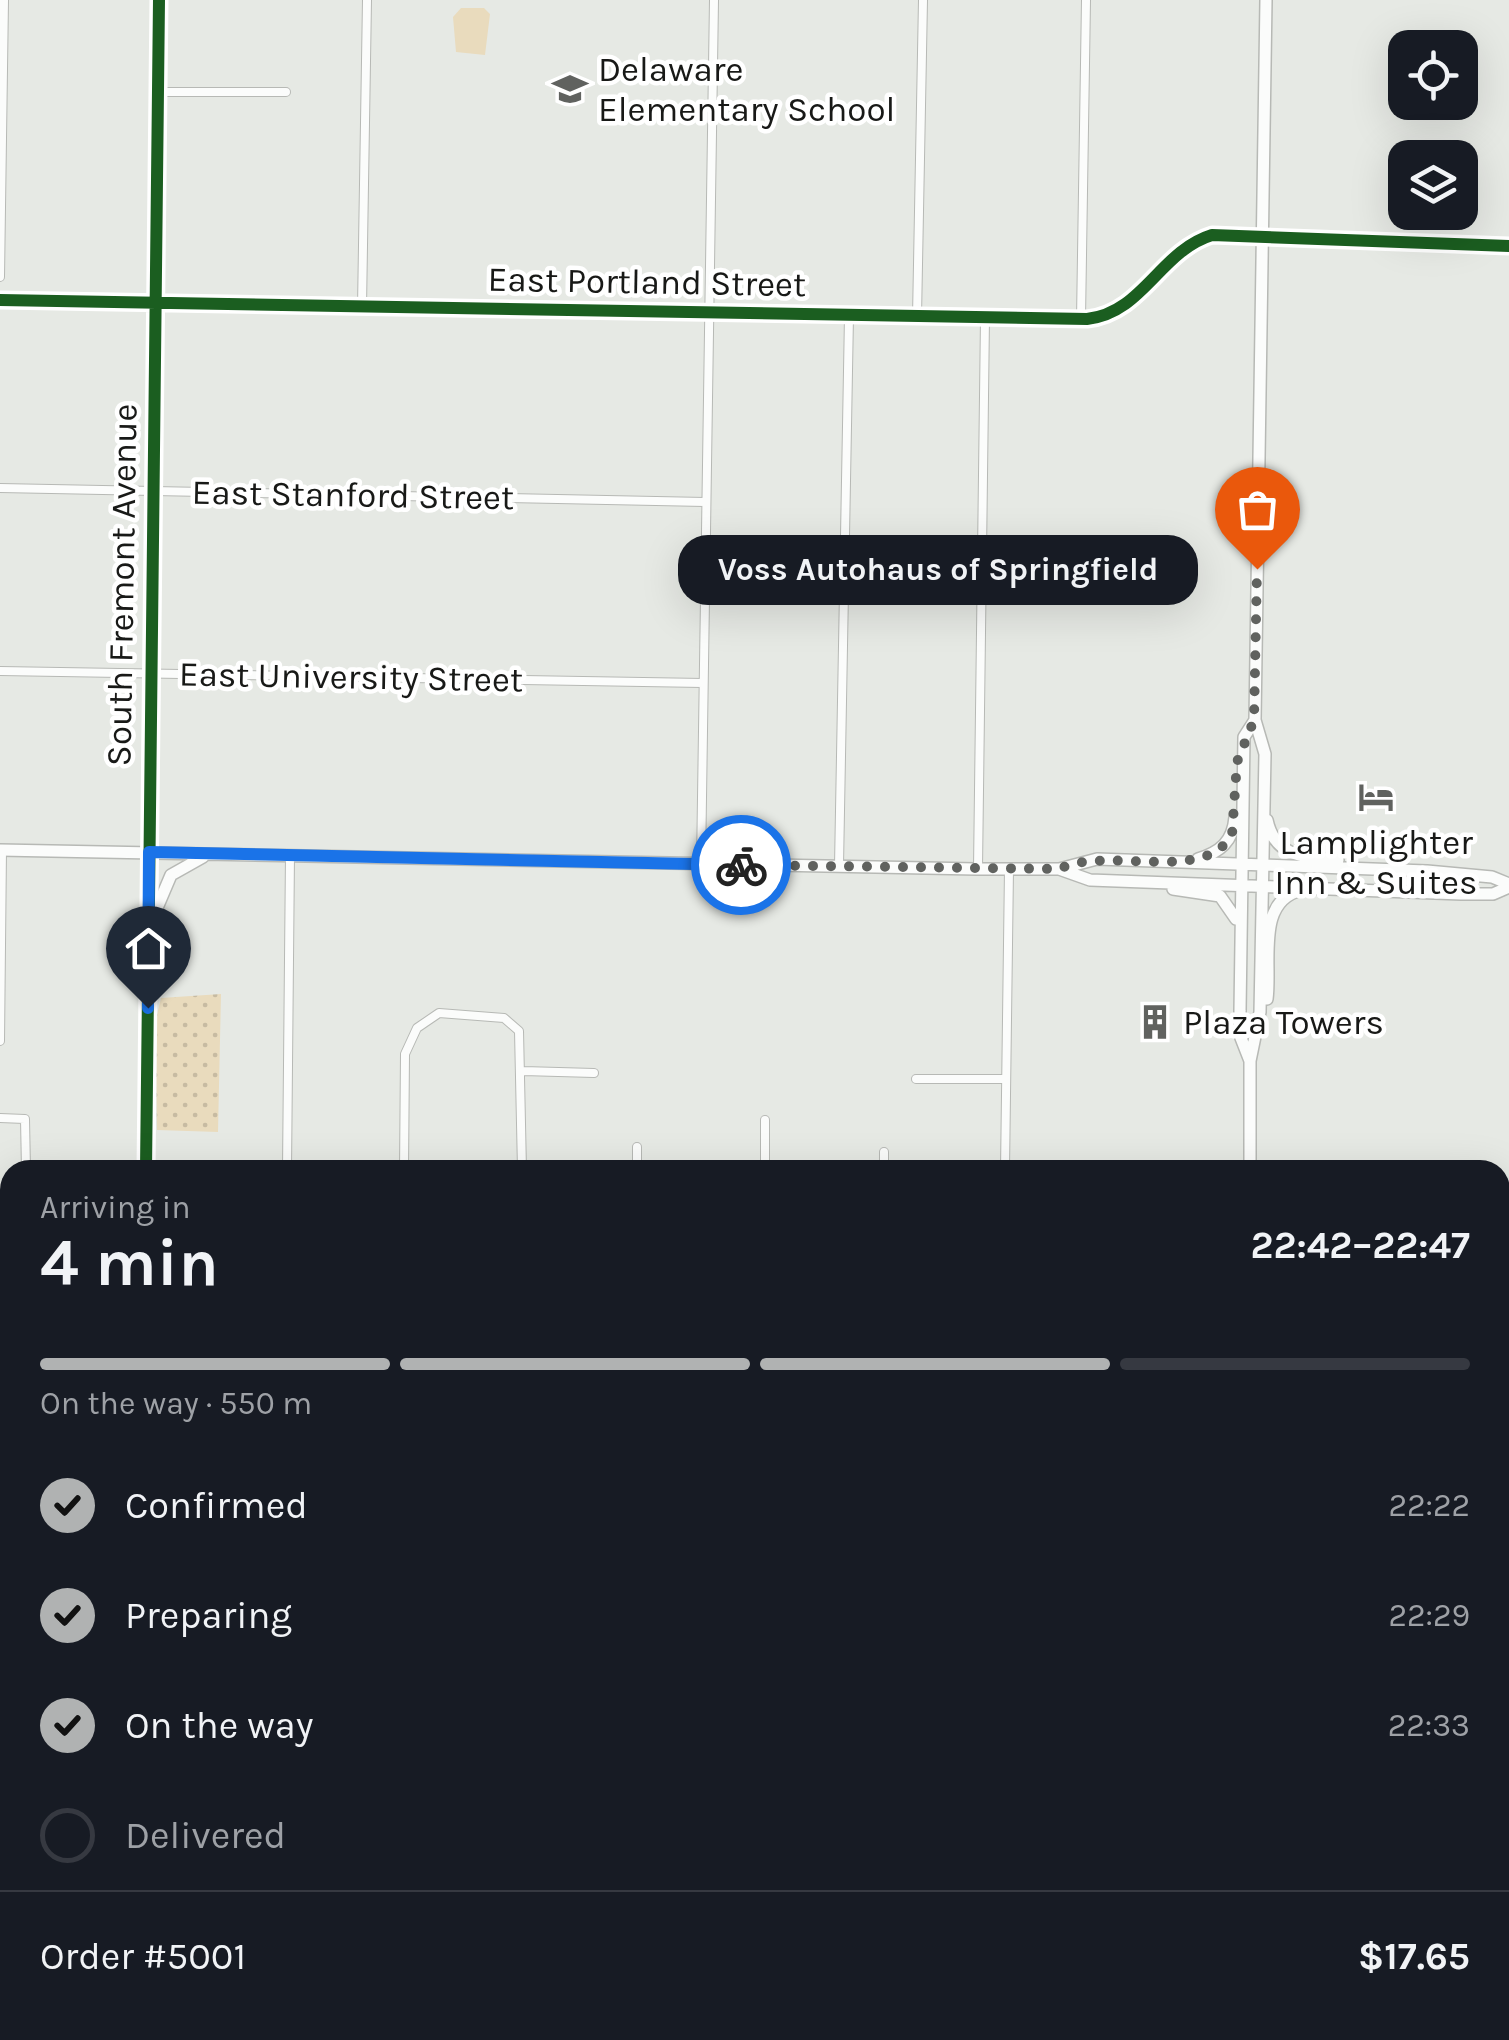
<!DOCTYPE html>
<html lang="en">
<head>
<meta charset="utf-8">
<style>
  :root { --surface:#171b24; --page:#20242c; --text:#f1f3f6; --muted:#9ea1a6; --line:#363941; --accent:#b0b2b2 }
  body { margin:0; font-family:Karla,sans-serif; background:var(--page); color:var(--text); height:100vh; display:flex; flex-direction:column; font-size:38px; white-space:nowrap }
  * { box-sizing:border-box; margin:0 }
  p { font-size:32px; color:var(--muted) }
  .icon { flex:none; width:55px; height:55px; fill:none; stroke:currentColor; stroke-width:2; stroke-linecap:round; stroke-linejoin:round }
  .map { position:relative; flex:1; overflow:hidden }
  .drawer { position:absolute; left:0px; top:1160px; width:1510px; height:880px; display:flex; flex-direction:column; background:var(--surface); border-radius:30px 30px 0 0; box-shadow:0 10px 40px #0002 }
  .drawer>* { flex:none }
  .fabs { position:absolute; left:1388px; top:30px; display:grid; gap:20px }
  .fabs a { display:grid; place-items:center; width:90px; height:90px; border-radius:20px; background:var(--surface); box-shadow:0 10px 40px #0002; font-size:50px }
  .pin { position:absolute; display:grid; place-items:center; width:85px; height:85px; color:#fff; margin:-102px -42px; border-radius:50% 50% 50% 0; rotate:-45deg; box-shadow:0 0 10px #0007 }
  .pin .icon { rotate:45deg }
  .courier { position:absolute; display:grid; place-items:center; width:100px; height:100px; margin:-50px; border:8px solid #1a73e8; border-radius:50%; background:#fff; color:#222; box-shadow:0 2px 12px #0007 }
  .bubble { position:absolute; height:70px; border-radius:30px; background:var(--surface); box-shadow:0 10px 40px #0002; font-size:32px; font-weight:700; line-height:70px; text-align:center }
  .headline em { font-style:normal; font-weight:700 }
  .headline div { display:flex; flex-direction:column-reverse }
  .headline { display:flex; align-items:center; justify-content:space-between; height:170px; padding:0 40px }
  h1 { font-size:65px; font-weight:700; line-height:75px }
  .bar { display:grid; grid-template-columns:repeat(4,1fr); gap:15px 10px; align-content:center; height:120px; padding:0 40px }
  .bar i { height:12px; border-radius:8px; background:var(--line) }
  .bar .active { background:var(--accent) }
  .bar p { grid-column:span 4 }
  .line { display:flex; align-items:center; gap:25px; padding:0 40px; border-top:2px solid var(--line) }
  .line div { flex:1 }
  ol { padding:0 40px; list-style:none }
  li { display:flex; align-items:center; gap:30px; height:110px }
  li p { margin-inline-start:auto }
  li .icon { padding:10px; border-radius:50%; background:var(--accent); color:#111; stroke-width:4 }
  li:last-child { color:var(--muted) }
  li i { width:55px; height:55px; border:5px solid var(--line); border-radius:50% }
  .map>svg:first-child { display:block }
  .grass { fill:url(#grass-dots) }
  .cemetery { fill:url(#cemetery-stones) }
  .park { fill:#e9dbbd }
  .lines { fill:none; stroke-linecap:round; stroke-linejoin:round }
  .minor-casing { stroke:#b7b9b5; stroke-width:10 }
  .tertiary-casing { stroke:#b7b9b5; stroke-width:11 }
  .secondary-casing { stroke:#b7b9b5; stroke-width:12 }
  .primary-casing { stroke:#b7b9b5; stroke-width:14 }
  .minor { stroke:#fbfcfb; stroke-width:8 }
  .tertiary { stroke:#fbfcfb; stroke-width:9 }
  .secondary { stroke:#fbfcfb; stroke-width:10 }
  .primary { stroke:#fbfcfb; stroke-width:11 }
  .cycleway-casing { stroke:#fff; stroke-width:19 }
  .cycleway { stroke:#1b5e20; stroke-width:12 }
  .done { stroke:#60625f; stroke-width:10; stroke-dasharray:0 18 }
  .route { stroke:#1a73e8; stroke-width:12 }
  .labels { text-anchor:middle; dominant-baseline:central; stroke-width:9; stroke-linejoin:round; paint-order:stroke }
  .poi-label { font-size:35px; fill:#181917; stroke:#fff; text-anchor:start }
  .street-label { font-size:35px; fill:#181917; stroke:#fff }
</style>
</head>
<body>
<div class="map">
<svg width="1509" height="2040" viewBox="0 0 1509 2040">
  <defs>
    <pattern id="grass-dots" width="8" height="8" patternUnits="userSpaceOnUse" patternTransform="scale(2.5)"><rect width="8" height="8" fill="#e9dbbd"/><path d="M2 2h.1M6 6h.1" fill="none" stroke="#c7bba2" stroke-width="1.8" stroke-linecap="round"/></pattern>
    <pattern id="cemetery-stones" width="16" height="16" patternUnits="userSpaceOnUse" patternTransform="scale(2.5)"><rect width="16" height="16" fill="#e9dbbd"/><path d="M2 7V4a2 2 0 0 1 4 0v3zM10 15v-3a2 2 0 0 1 4 0v3z" fill="#c7bba2"/></pattern>
  </defs>
  <rect width="100%" height="100%" fill="#e6e9e4"/>
  <path class="grass" d="M221,994L218,1132L157,1130L155,1023L161,998Z"/>
  <path class="cemetery" d="M687,2030H1223V2040H687Z"/>
  <path class="park" d="M461,8H484L490,14L485,55L456,52L453,17Z
    M12,2030H126V2040H12Z"/>
  <g class="lines">
    <defs>
      <path id="minor" d="M158,92H286
        M0,277L4,0
        M0,300L1087,319C1143,313 1160,251 1212,235L1509,246
        M362,307L367,0
        M917,317L923,0
        M1081,319L1086,0
        M0,488L705,502
        M0,671L703,683
        M701,864L714,0
        M839,866L849,316
        M978,869L985,318
        M0,1041L2,850
        M523,1071L594,1073
        M916,1079H1006
        M0,1118L25,1119L26,1170
        M287,1170L290,855
        M404,1170L405,1054L417,1028L439,1013L504,1018L519,1031L522,1170
        M637,1170V1147
        M765,1170V1120
        M884,1170V1152
        M1005,1170L1009,869
        M1509,1199V1494
        M0,1402H10
        M0,1530L10,1521
        M1500,1592H1509
        M1500,1811L1509,1807
        M1417,2030L1422,2040
        M281,2040V2030
        M778,2040L783,2032L962,2039
        M1062,2040V2030"/>
      <path id="tertiary" d="M149,852L159,0
        M0,1936L10,1937
        M1500,1999L1509,2000"/>
      <path id="secondary" d="M146,1170L149,852
        M135,2040V2030"/>
      <path id="primary" d="M1267,820C1275,858 1305,857 1338,860
        M0,850L976,869H1059L1097,859L1427,871L1492,877L1509,884
        M1198,859C1220,852 1233,842 1235,817
        M1059,869L1090,880L1461,894H1493L1509,887
        M1173,889L1220,896L1236,919
        M148,929L171,875L203,857
        M1267,999C1272,963 1255,900 1302,890
        M1250,1061L1241,1038L1240,1011L1244,737L1255,720
        M1250,1170V1061L1260,1012L1265,754L1255,720L1266,0
        M1239,2040V2030"/>
    </defs>
    <use href="#minor" class="minor-casing"/>
    <use href="#tertiary" class="tertiary-casing"/>
    <use href="#secondary" class="secondary-casing"/>
    <use href="#primary" class="primary-casing"/>
    <use href="#minor" class="minor"/>
    <use href="#tertiary" class="tertiary"/>
    <use href="#secondary" class="secondary"/>
    <use href="#primary" class="primary"/>
    <defs>
      <path id="cycleway" d="M0,300L1087,319C1143,313 1160,251 1212,235L1509,246
        M146,1170L159,0"/>
    </defs>
    <use href="#cycleway" class="cycleway-casing"/>
    <use href="#cycleway" class="cycleway"/>
  </g>
  <g class="lines">
    <path class="done" d="M741,865L1059,869C1109,845 1202,885 1232,835L1237,762L1254,720L1257,569"/>
    <path class="route" d="M148,1008L149,852L741,865"/>
  </g>
  <defs>
    <symbol id="school-bare" viewBox="-9 -9 18 18"><path d="M0-5L7-2L0 1L-7-2ZM-4 1L0 2.5L4 1V4Q0 6-4 4Z" fill="#60625f" stroke="#fff" stroke-width="2.5" paint-order="stroke"/></symbol>
    <symbol id="hotel-bare" viewBox="-9 -9 18 18"><path d="M-6-4.5h1.5V1H6V5H4.5V3h-9V5H-6ZM-4 0a1.8 1.8 0 1 1 3.6 0ZM.5 0V-2.5h3Q6-2.5 6 0Z" fill="#60625f" stroke="#fff" stroke-width="2.5" paint-order="stroke"/></symbol>
    <symbol id="building-bare" viewBox="-9 -9 18 18"><path d="M-4-6H4V6H1V3H-1V6H-4ZM-2.5-4.3h1.7v1.8h-1.7ZM.8-4.3h1.7v1.8H.8ZM-2.5-1h1.7V.8h-1.7ZM.8-1h1.7V.8H.8Z" fill="#60625f" stroke="#fff" stroke-width="2.5" paint-order="stroke"/></symbol>
  </defs>
  <g fill-rule="evenodd">
    <use href="#school-bare" x="545" y="64" width="50" height="50"/>
    <use href="#hotel-bare" x="1351" y="772" width="50" height="50"/>
    <use href="#building-bare" x="1130" y="997" width="50" height="50"/>
  </g>
  <g class="labels">
    <g class="poi-label">
      <text x="598" y="69">Delaware<tspan x="598" dy="40">Elementary School</tspan></text>
      <text x="1376" y="842" text-anchor="middle">Lamplighter<tspan x="1376" dy="40">Inn &amp; Suites</tspan></text>
      <text x="1183" y="1022">Plaza Towers</text>
    </g>
    <g class="street-label">
      <text transform="translate(647 282) rotate(1)">East Portland Street</text>
      <text transform="translate(353 495) rotate(1)">East Stanford Street</text>
      <text transform="translate(122 585) rotate(-89)">South Fremont Avenue</text>
      <text transform="translate(351 677) rotate(1)">East University Street</text>
    </g>
  </g>
</svg>
<div class="fabs">
<a><svg class="icon" aria-label="locate" viewBox="0 0 24 24"><circle cx="12" cy="12" r="6"/><path d="M12 2v4M12 18v4M2 12h4M18 12h4"/></svg></a>
<a><svg class="icon" aria-label="layers" viewBox="0 0 24 24"><path d="M12 4l9 5-9 5-9-5zM3 14l9 5 9-5"/></svg></a>
</div>
<div class="pin" style="left:1257px;top:569px;background:#ea580c"><svg class="icon" aria-label="bag" viewBox="0 0 24 24"><path d="M5 8h14l-1 12H6zM9 8a3 3 0 0 1 6 0"/></svg></div>
<div class="pin" style="left:148px;top:1008px;background:#1f2937"><svg class="icon" aria-label="home" viewBox="0 0 24 24"><path d="M3 11l9-7 9 7M6 9v11h12V9"/></svg></div>
<div class="courier" style="left:741px;top:865px"><svg class="icon" aria-label="bike" viewBox="0 0 24 24"><circle cx="6" cy="16" r="4"/><circle cx="18" cy="16" r="4"/><path d="M6 16l4-8h5l3 8M10 8l3 8H6M13 5h3"/></svg></div>
<div class="bubble" style="left:678px;top:535px;width:520px">Voss Autohaus of Springfield</div>
<section class="drawer">
<div class="headline"><div><h1>4 min</h1><p>Arriving in</p></div><em>22:42–22:47</em></div>
<div class="bar"><i class="active"></i><i class="active"></i><i class="active"></i><i></i><p>On the way · 550 m</p></div>
<ol>
<li><svg class="icon" aria-label="check" viewBox="0 0 24 24"><path d="M5 12l5 5 9-10"/></svg>Confirmed<p>22:22</p></li>
<li><svg class="icon" aria-label="check" viewBox="0 0 24 24"><path d="M5 12l5 5 9-10"/></svg>Preparing<p>22:29</p></li>
<li><svg class="icon" aria-label="check" viewBox="0 0 24 24"><path d="M5 12l5 5 9-10"/></svg>On the way<p>22:33</p></li>
<li><i></i>Delivered</li>
</ol>
<div class="line" style="height:130px"><div>Order #5001</div><b>$17.65</b></div>
</section>
</div>
</body>
</html>
